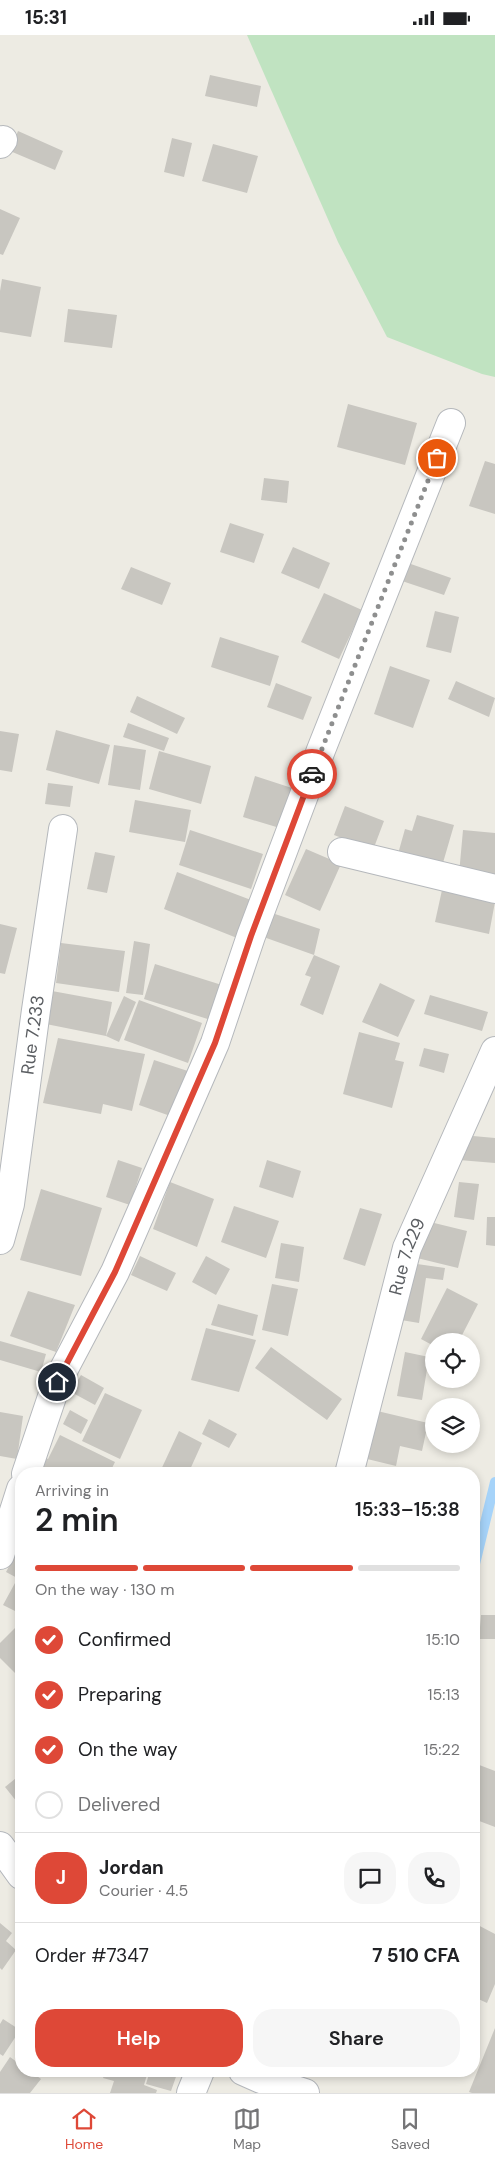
<!DOCTYPE html>
<html lang="en">
<head>
<meta charset="utf-8">
<style>
  :root { --surface:#fff; --page:#f6f6f6; --text:#202124; --muted:#757577; --line:#e0e0e0; --accent:#de4837 }
  body { margin:0; font-family:"DM Sans",sans-serif; background:var(--page); color:var(--text); height:100vh; display:flex; flex-direction:column; font-size:19px; white-space:nowrap }
  * { box-sizing:border-box; margin:0 }
  p { font-size:16px; color:var(--muted) }
  .icon { flex:none; width:28px; height:28px; fill:none; stroke:currentColor; stroke-width:2; stroke-linecap:round; stroke-linejoin:round }
  .map { position:relative; flex:1; overflow:hidden }
  .panel { position:absolute; left:15px; top:1432px; width:465px; height:610px; display:flex; flex-direction:column; background:var(--surface); border-radius:20px; box-shadow:0 2px 8px #0003 }
  .panel>* { flex:none }
  .tools { position:absolute; left:425px; top:1298px; display:grid; gap:10px }
  .tools a { display:grid; place-items:center; width:55px; height:55px; border-radius:50%; background:var(--surface); box-shadow:0 2px 8px #0003; font-size:25px }
  .pin { position:absolute; display:grid; place-items:center; width:42px; height:42px; color:#fff; margin:-21px; border:2px solid #fff; border-radius:50%; box-shadow:0 1px 5px #0007 }
  .courier { position:absolute; display:grid; place-items:center; width:50px; height:50px; margin:-25px; border:4px solid #de4837; border-radius:50%; background:#fff; color:#222; box-shadow:0 1px 6px #0007 }
  .summary em { font-style:normal; font-weight:600 }
  .summary div { display:flex; flex-direction:column-reverse }
  .summary { display:flex; align-items:center; justify-content:space-between; height:85px; padding:0 20px }
  h1 { font-size:32px; font-weight:600; line-height:38px }
  .bar { display:grid; grid-template-columns:repeat(4,1fr); gap:8px 5px; align-content:center; height:60px; padding:0 20px }
  .bar i { height:6px; border-radius:4px; background:var(--line) }
  .bar .current { background:var(--accent) }
  .bar p { grid-column:span 4 }
  .line { display:flex; align-items:center; gap:12px; padding:0 20px; border-top:1px solid var(--line) }
  .line div { flex:1 }
  .round { display:grid; place-items:center; flex:none; width:52px; height:52px; border-radius:20px; background:var(--page) }
  ol { padding:0 20px; list-style:none }
  li { display:flex; align-items:center; gap:15px; height:55px }
  li p { margin-inline-start:auto }
  li .icon { padding:5px; border-radius:50%; background:var(--accent); color:#fff; stroke-width:4 }
  li:last-child { color:var(--muted) }
  li i { width:28px; height:28px; border:2px solid var(--line); border-radius:50% }
  .cta { display:flex; gap:10px; margin-top:auto; padding:10px 20px }
  .cta a { flex:1; height:58px; border-radius:20px; background:var(--accent); color:#fff; font-size:20px; font-weight:600; line-height:58px; text-align:center }
  .cta a+a { background:var(--page); color:var(--text) }
  .status { display:flex; justify-content:space-between; align-items:center; height:35px; padding:0 25px; background:var(--surface); direction:ltr }
  .status svg { height:14px; fill:currentColor }
  .tab-bar { display:flex; justify-content:space-around; align-items:center; height:70px; border-top:1px solid var(--line); background:var(--surface); font-size:14px; color:var(--muted) }
  .tab-bar a { display:grid; justify-items:center; gap:2px }
  .tab-bar .current { color:var(--accent) }
  .map>svg:first-child { display:block }
  .green { fill:#c0e3c1 }
  .lines { fill:none; stroke-linecap:round; stroke-linejoin:round }
  .stream { stroke:#a6d3f9; stroke-width:10 }
  .building { fill:#c8c6c0 }
  .street-casing { stroke:#b5b8bc; stroke-width:30 }
  .secondary-casing { stroke:#b4b7bc; stroke-width:30 }
  .street { stroke:#fff; stroke-width:28 }
  .secondary { stroke:#fff; stroke-width:28 }
  .done { stroke:#8e8f8f; stroke-width:5; stroke-dasharray:0 9 }
  .route { stroke:#de4837; stroke-width:6 }
  .labels { text-anchor:middle; dominant-baseline:central; stroke-width:4.5; stroke-linejoin:round; paint-order:stroke }
  .street-label { font-size:18px; fill:#5b5e62; stroke:#fff }
</style>
</head>
<body>
<div class="status"><b>15:31</b><svg viewBox="0 0 49 12"><path d="M0 12V9h3v3zM5 12V6h3v6zM10 12V3h3v9zM15 12V0h3v12zM26 1h20v11H26zM47 4h2v5h-2z"/></svg></div>
<div class="map">
<svg width="495" height="2058" viewBox="0 0 495 2058">
  <rect width="100%" height="100%" fill="#edebe3"/>
  <path class="green" d="M247,0H495V342L482,339L387,302L338,207Z"/>
  <g class="lines">
    <path class="stream" d="M474,1533L495,1447"/>
  </g>
  <path class="building" d="M210,40L261,51L257,72L205,61Z
    M18,96L63,116L55,135L10,116Z
    M172,103L192,108L184,142L164,137Z
    M213,109L258,121L247,158L202,146Z
    M0,174L20,183L3,220L0,219Z
    M2,244L41,252L31,302L0,297V256Z
    M68,274L117,280L112,313L64,307Z
    M348,369L417,388L405,430L337,412Z
    M485,426L495,429V479L469,471Z
    M264,443L289,446L287,468L261,465Z
    M230,488L264,499L254,528L220,517Z
    M293,512L330,528L319,554L281,538Z
    M408,528L451,543L444,560L402,546Z
    M131,532L171,548L162,570L121,554Z
    M324,558L362,575L339,624L301,607Z
    M435,576L459,582L451,618L426,612Z
    M220,602L279,621L270,651L211,632Z
    M390,631L430,645L413,693L374,679Z
    M456,646L495,663L489,682L448,664Z
    M276,648L312,662L303,685L267,672Z
    M137,661L185,683L177,699L130,677Z
    M128,688L169,703L164,716L123,702Z
    M56,695L110,710L99,749L46,735Z
    M0,696L19,699L12,737L0,735Z
    M114,710L146,715L140,755L108,750Z
    M159,716L211,731L201,769L149,754Z
    M255,741L295,754L283,794L243,782Z
    M48,748L73,751L70,772L45,769Z
    M135,765L191,775L185,807L129,797Z
    M345,771L384,786L373,815L334,800Z
    M417,780L454,790L440,838L396,826L405,794L412,796Z
    M190,795L263,819L251,854L179,830Z
    M463,795L495,798V842L459,839Z
    M306,814L341,829L320,876L285,860Z
    M95,817L115,821L107,858L87,854Z
    M177,837L251,865L237,903L164,874Z
    M442,855L495,867L489,899L435,887Z
    M263,875L320,894L314,920L258,900Z
    M0,889L17,893L5,939L0,938Z
    M134,906L150,909L143,960L126,958Z
    M61,908L125,916L119,957L56,948Z
    M314,920L340,931L323,980L300,970L311,942L305,940Z
    M155,929L225,951L214,986L144,964Z
    M380,948L415,965L398,1002L362,987Z
    M52,956L112,967L106,1001L124,961L136,967L119,1007L106,1001L46,989Z
    M430,960L488,977L482,996L424,979Z
    M139,965L202,988L188,1028L124,1005Z
    M359,997L400,1008L395,1025L404,1027L392,1073L343,1059Z
    M58,1003L145,1019L132,1076L103,1069L101,1079L43,1068Z
    M424,1013L449,1019L444,1038L419,1031Z
    M154,1025L194,1038L179,1084L139,1070Z
    M462,1100L495,1103V1128L459,1125Z
    M118,1125L142,1133L130,1170L106,1162Z
    M267,1125L301,1136L293,1163L259,1152Z
    M170,1147L214,1164L197,1212L153,1194Z
    M459,1147L479,1149L474,1185L454,1182Z
    M41,1154L102,1173L81,1241L20,1225Z
    M234,1171L279,1186L266,1223L221,1207Z
    M360,1173L382,1179L365,1231L343,1224Z
    M487,1182H495V1211L486,1210Z
    M426,1186L467,1196L458,1233L417,1223Z
    M281,1208L304,1212L299,1247L275,1243Z
    M140,1221L176,1238L167,1256L131,1240Z
    M206,1221L230,1234L216,1260L192,1247Z
    M403,1227L445,1233L443,1245L426,1243L419,1288L395,1284Z
    M272,1249L298,1254L288,1301L262,1295Z
    M447,1253L478,1269L459,1306H434V1311L421,1304Z
    M28,1256L75,1270L56,1317L10,1301Z
    M218,1269L258,1280L253,1301L211,1290Z
    M206,1293L256,1305L239,1357L191,1345Z
    M0,1306L46,1319L41,1337L0,1325Z
    M271,1312L342,1364L327,1385L255,1333Z
    M405,1317L429,1322L422,1365L397,1361Z
    M81,1340L104,1353L95,1370L71,1357Z
    M105,1358L142,1375L120,1424L82,1406Z
    M70,1375L88,1385L81,1399L63,1389Z
    M373,1375L428,1388L422,1416L400,1411L396,1431L363,1423Z
    M0,1377L23,1381L17,1424L0,1421Z
    M209,1384L237,1399L229,1413L202,1399Z
    M179,1396L202,1408L188,1439H159Z
    M60,1400L115,1427L109,1439H32L41,1420L48,1424Z
    M21,1509V1545L6,1537Z
    M15,1548L21,1551V1579L3,1570Z
    M481,1580H495V1604H479Z
    M18,1590L21,1593V1644L0,1623V1608Z
    M474,1728L495,1736V1792L474,1784Z
    M21,1739V1772L5,1752Z
    M0,1888L12,1898L6,1906L16,1915L2,1935L0,1933Z
    M474,1888L495,1899V1949L487,1968L474,1962Z
    M3,1984L20,1995L3,2021L0,2019V1989Z
    M495,1993V2058H472L469,2057Z
    M10,2022L21,2030V2036H30L41,2044L30,2058H0V2037Z
    M106,2036H148L144,2050L157,2055L156,2058H110L114,2046L103,2043Z
    M150,2036H178L171,2056L146,2049Z"/>
  <g class="lines">
    <defs>
      <g id="street">
        <path d="M0,109L3,105"/>
        <path d="M342,817L495,854"/>
        <path id="s1" d="M0,1205L10,1169L36,975L63,794"/>
        <path d="M26,1439L57,1347L115,1237L215,1008L251,901L321,715L451,388"/>
        <path id="s2" d="M349,1439L407,1213L495,1016"/>
        <path d="M0,1520L21,1454"/>
        <path d="M191,2058L200,2036"/>
      </g>
      <path id="secondary" d="M0,1811L21,1840
        M243,2036L261,2044L305,2058"/>
    </defs>
    <use href="#street" class="street-casing"/>
    <use href="#secondary" class="secondary-casing"/>
    <use href="#street" class="street"/>
    <use href="#secondary" class="secondary"/>
  </g>
  <g class="lines">
    <path class="done" d="M312,739L437,423"/>
    <path class="route" d="M57,1347L115,1237L215,1008L251,901L312,739"/>
  </g>
  <g class="labels">
    <g class="street-label">
      <text stroke="none"><textPath href="#s1" startOffset="208">Rue 7.233</textPath></text>
      <text stroke="none"><textPath href="#s2" startOffset="225">Rue 7.229</textPath></text>
    </g>
  </g>
</svg>
<div class="tools">
<a><svg class="icon" aria-label="locate" viewBox="0 0 24 24"><circle cx="12" cy="12" r="6"/><path d="M12 2v4M12 18v4M2 12h4M18 12h4"/></svg></a>
<a><svg class="icon" aria-label="layers" viewBox="0 0 24 24"><path d="M12 4l9 5-9 5-9-5zM3 14l9 5 9-5"/></svg></a>
</div>
<div class="pin" style="left:437px;top:423px;background:#ea580c"><svg class="icon" aria-label="bag" viewBox="0 0 24 24"><path d="M5 8h14l-1 12H6zM9 8a3 3 0 0 1 6 0"/></svg></div>
<div class="pin" style="left:57px;top:1347px;background:#1f2937"><svg class="icon" aria-label="home" viewBox="0 0 24 24"><path d="M3 11l9-7 9 7M6 9v11h12V9"/></svg></div>
<div class="courier" style="left:312px;top:739px"><svg class="icon" aria-label="car" viewBox="0 0 24 24"><path d="M5 17H2v-5l4-1 3-4h7l3 4 3 1v5h-3M9 17h6M6 11h13"/><circle cx="7" cy="17" r="2"/><circle cx="17" cy="17" r="2"/></svg></div>
<section class="panel">
<div class="summary"><div><h1>2 min</h1><p>Arriving in</p></div><em>15:33–15:38</em></div>
<div class="bar"><i class="current"></i><i class="current"></i><i class="current"></i><i></i><p>On the way · 130 m</p></div>
<ol>
<li><svg class="icon" aria-label="check" viewBox="0 0 24 24"><path d="M5 12l5 5 9-10"/></svg>Confirmed<p>15:10</p></li>
<li><svg class="icon" aria-label="check" viewBox="0 0 24 24"><path d="M5 12l5 5 9-10"/></svg>Preparing<p>15:13</p></li>
<li><svg class="icon" aria-label="check" viewBox="0 0 24 24"><path d="M5 12l5 5 9-10"/></svg>On the way<p>15:22</p></li>
<li><i></i>Delivered</li>
</ol>
<div class="line" style="height:90px"><b class="round" style="background:var(--accent);color:#fff">J</b><div><b>Jordan</b><p>Courier · 4.5</p></div><a class="round"><svg class="icon" aria-label="chat" viewBox="0 0 24 24"><path d="M4 5h16v11H9l-5 4z"/></svg></a><a class="round"><svg class="icon" aria-label="phone" viewBox="0 0 24 24"><path d="M5 4h4l2 5-3 2q2 4 5 5l2-3 5 2v4C11 20 4 13 5 4z"/></svg></a></div>
<div class="line" style="height:65px"><div>Order #7347</div><b>7 510 CFA</b></div>
<div class="cta"><a>Help</a><a>Share</a></div>
</section>
</div>
<nav class="tab-bar">
<a class="current"><svg class="icon" aria-label="home" viewBox="0 0 24 24"><path d="M3 11l9-7 9 7M6 9v11h12V9"/></svg>Home</a>
<a><svg class="icon" aria-label="map" viewBox="0 0 24 24"><path d="M3 6l6-2 6 2 6-2v14l-6 2-6-2-6 2zM9 4v14M15 6v14"/></svg>Map</a>
<a><svg class="icon" aria-label="saved" viewBox="0 0 24 24"><path d="M7 4h10v16l-5-4-5 4z"/></svg>Saved</a>
</nav>
</body>
</html>
